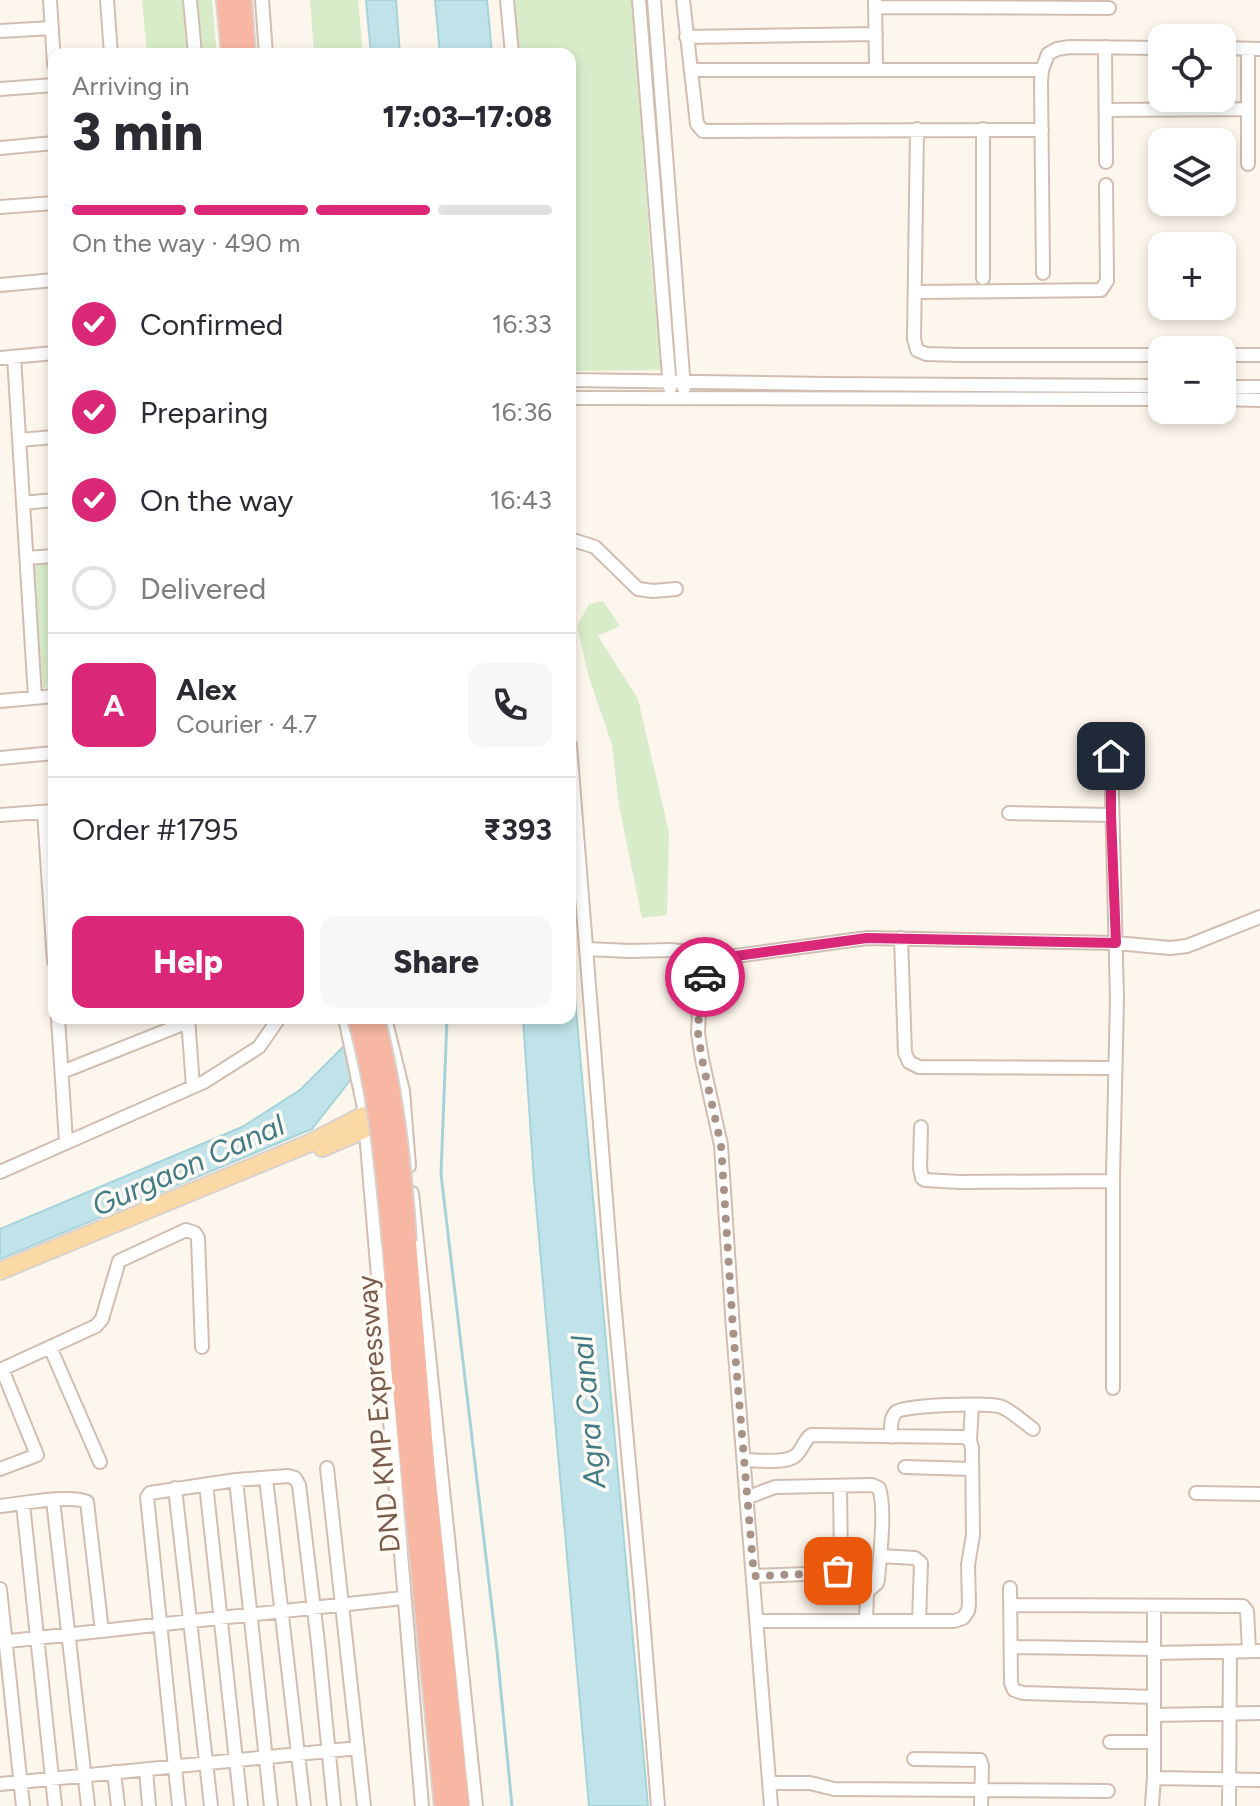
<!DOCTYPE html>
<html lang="en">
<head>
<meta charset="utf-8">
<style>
  :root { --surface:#fff; --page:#f7f7f7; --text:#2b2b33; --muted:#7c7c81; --line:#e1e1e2; --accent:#db2777 }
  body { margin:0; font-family:Figtree,sans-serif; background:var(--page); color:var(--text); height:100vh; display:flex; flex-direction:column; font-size:30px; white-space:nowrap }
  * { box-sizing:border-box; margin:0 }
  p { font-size:26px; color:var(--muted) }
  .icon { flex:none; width:44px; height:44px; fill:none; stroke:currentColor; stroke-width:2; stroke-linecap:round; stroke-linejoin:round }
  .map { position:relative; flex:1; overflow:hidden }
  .panel { position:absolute; left:48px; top:48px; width:528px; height:976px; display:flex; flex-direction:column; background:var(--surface); border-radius:16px; box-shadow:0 4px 12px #0003 }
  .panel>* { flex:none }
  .tools { position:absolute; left:1148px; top:24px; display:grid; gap:16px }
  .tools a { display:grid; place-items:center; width:88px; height:88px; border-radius:16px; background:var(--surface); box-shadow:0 4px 12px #0003; font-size:40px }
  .pin { position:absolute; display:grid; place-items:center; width:68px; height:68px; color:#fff; margin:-34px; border-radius:16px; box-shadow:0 4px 12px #0006 }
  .courier { position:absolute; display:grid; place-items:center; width:80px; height:80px; margin:-40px; border:6px solid #db2777; border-radius:50%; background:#fff; color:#222; box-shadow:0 2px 10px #0007 }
  .headline em { font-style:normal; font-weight:800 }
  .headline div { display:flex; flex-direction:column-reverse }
  .headline { display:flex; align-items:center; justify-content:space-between; height:136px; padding:0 24px }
  h1 { font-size:52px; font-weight:800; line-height:60px }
  .bar { display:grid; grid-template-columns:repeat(4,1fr); gap:12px 8px; align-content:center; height:96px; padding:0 24px }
  .bar i { height:10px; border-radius:6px; background:var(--line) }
  .bar .current { background:var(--accent) }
  .bar p { grid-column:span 4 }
  .line { display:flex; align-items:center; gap:20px; padding:0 24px; border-top:2px solid var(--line) }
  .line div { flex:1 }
  .round { display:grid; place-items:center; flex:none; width:84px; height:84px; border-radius:16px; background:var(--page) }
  ol { padding:0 24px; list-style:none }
  li { display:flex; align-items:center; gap:24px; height:88px }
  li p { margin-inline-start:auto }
  li .icon { padding:8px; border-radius:50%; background:var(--accent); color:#fff; stroke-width:4 }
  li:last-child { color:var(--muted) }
  li i { width:44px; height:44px; border:4px solid var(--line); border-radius:50% }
  .button { display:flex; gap:16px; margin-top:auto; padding:16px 24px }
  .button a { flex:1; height:92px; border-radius:16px; background:var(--accent); color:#fff; font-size:32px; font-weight:800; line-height:92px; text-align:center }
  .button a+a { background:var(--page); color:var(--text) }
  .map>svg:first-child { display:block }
  .green { fill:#d8ecc9 }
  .water { fill:#bfe3e8; stroke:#a5d3da; stroke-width:2 }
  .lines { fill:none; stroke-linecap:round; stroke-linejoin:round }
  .stream { stroke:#a5d3da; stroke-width:3 }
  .minor-casing { stroke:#d1beb0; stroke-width:16 }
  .major-casing { stroke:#dad1cd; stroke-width:20 }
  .highway-casing { stroke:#dad1cd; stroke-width:22 }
  .minor { stroke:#fff; stroke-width:12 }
  .major { stroke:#fbd9a5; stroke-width:16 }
  .highway { stroke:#f7b7a3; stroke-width:18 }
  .highway-bridge-casing { stroke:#dad1cd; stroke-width:22; stroke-linecap:butt }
  .highway-bridge { stroke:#f7b7a3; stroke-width:18 }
  .done { stroke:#a89285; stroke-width:8; stroke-dasharray:0 14.4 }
  .route { stroke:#db2777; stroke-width:10 }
  .labels { text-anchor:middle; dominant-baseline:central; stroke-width:7; stroke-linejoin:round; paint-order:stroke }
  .street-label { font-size:28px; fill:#7a5c4d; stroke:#fffaf3 }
  .water-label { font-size:30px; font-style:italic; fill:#437c86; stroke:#fffaf3 }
</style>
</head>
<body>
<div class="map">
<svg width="1260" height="1806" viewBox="0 0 1260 1806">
  <rect width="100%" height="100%" fill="#fdf6ec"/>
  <path class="green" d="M142,0H212L217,54H147Z
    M310,0H358L363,54H314Z
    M514,0H632L651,259L662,370L570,371V54H519Z
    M54,562V687L43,688L34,564Z
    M603,601L620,626L598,636L638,699L669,832L667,915L642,918L619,806L612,745L588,674L577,626L589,604Z"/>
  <path class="water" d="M366,0H396L400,54H371Z
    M435,0H487L492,54H440Z
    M570,944L648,1806H589L534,1181L523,1018H570Z
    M368,1018H399L312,1129L0,1259V1229L242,1127L300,1090L347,1043Z"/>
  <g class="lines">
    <path class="stream" d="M447,1018L441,1174L497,1651L512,1806"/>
    <defs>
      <path id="minor" d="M50,0L54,64
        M107,0L111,54
        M190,0L195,54
        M262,0L266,54
        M507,0L512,54
        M639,0L670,388
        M654,0L684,388
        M683,0L697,124L703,131L1042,130
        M875,0L876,69
        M875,7L1109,8
        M0,31L52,28
        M686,37L876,34
        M1105,47L1106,162
        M1222,48L1260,49
        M1248,49V164
        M691,70H1042
        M0,89L54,85
        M1106,110L1248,109
        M917,129L914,339L917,350L926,354L961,355H1162
        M983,129V278
        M0,148L54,143
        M0,207L54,203
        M1043,273L1041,81L1042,70L1048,54L1057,49L1070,47L1162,48
        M0,285L54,280
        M916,292L1101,290L1107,281L1106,185
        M1222,355H1260
        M14,357L35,697
        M0,358L54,353
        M570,380L827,384L1162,386
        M1222,387H1260
        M570,398L1162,399
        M1222,399L1260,400
        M19,440L54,437
        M23,503L54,500
        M570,539L595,547L638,589L653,591L676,589
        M27,558L54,556
        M0,701L54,696
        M570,745L614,1301L641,1593L658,1806
        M1111,756L1117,999L1113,1176V1388
        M0,758L54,753
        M44,812L54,961
        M1009,813L1111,815
        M0,815L54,811
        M901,938L905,1053L909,1062L919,1067L1115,1068
        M586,949L630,951L671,950L728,957L867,938L1116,943L1170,948L1187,946L1260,917
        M706,954L704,986L699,1012L698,1033L702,1059L721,1145L733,1329L771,1806
        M58,1018L66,1142
        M188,1018L193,1087
        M345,1018L364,1108L422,1806
        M385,1018L403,1091L409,1166
        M62,1072L188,1022
        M921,1127L920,1168L922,1178L925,1180L960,1182L1113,1181
        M0,1172L204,1082L259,1047L279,1018
        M412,1193L476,1806
        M50,1347L100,1462
        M0,1370L96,1326L102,1319L119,1261L186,1230L195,1233L198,1238L202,1347
        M891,1437C891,1429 890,1418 896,1412C903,1405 992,1402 1002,1407C1013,1412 1023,1422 1033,1429
        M970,1440L972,1406
        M744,1460C757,1460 785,1464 795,1456C803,1450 803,1441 811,1435L963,1437L970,1440L972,1448L973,1535L968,1565L969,1604L968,1611L963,1618L954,1621H757
        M905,1467L972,1469
        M327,1468L364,1806
        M0,1469L37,1455L2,1369
        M266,1478L304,1806
        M236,1480L271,1806
        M206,1484L241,1806
        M175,1488L211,1806
        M1196,1493L1260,1494
        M746,1498L775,1487L872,1485L879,1488C886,1511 880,1554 878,1579L877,1583L867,1592L866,1620
        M53,1500L88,1806
        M23,1504L55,1806
        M0,1506C20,1504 71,1494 87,1502L102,1631
        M880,1556L915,1558L921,1563L919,1621
        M754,1576L831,1573L838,1571L841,1561L840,1486
        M1010,1588L1011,1683L1014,1690L1023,1693L1154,1697
        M0,1589L23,1806
        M1010,1605L1243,1606L1247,1611L1249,1651
        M1154,1606V1776L1159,1778L1260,1780
        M0,1642L403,1598
        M1011,1647L1154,1649
        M1154,1653L1260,1651
        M1154,1715L1260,1713
        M1110,1742H1154
        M914,1759L980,1760L982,1766L981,1806
        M146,1770L149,1806
        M114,1772L118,1806
        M769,1783H810L834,1789L1108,1791
        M0,1784L358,1748
        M179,1806L147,1497L150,1493L236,1480L288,1476L295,1478L299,1485L318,1643L334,1806
        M1152,1806L1154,1776
        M1229,1806L1230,1652"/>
      <path id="major" d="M322,1148L364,1130
        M0,1271L310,1143L364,1115"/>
      <path id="highway" d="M226,0L231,54
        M242,0L246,54
        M407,1242L426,1475L460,1806
        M392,1245L400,1367L444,1806"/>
    </defs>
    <use href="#minor" class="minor-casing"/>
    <use href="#major" class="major-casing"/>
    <use href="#highway" class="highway-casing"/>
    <use href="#minor" class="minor"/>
    <use href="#major" class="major"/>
    <use href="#highway" class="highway"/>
    <defs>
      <path id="highway-bridge" d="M357,1018C378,1092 385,1168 392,1245
        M375,1018C394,1091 402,1166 407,1242"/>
    </defs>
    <use href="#highway-bridge" class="highway-bridge-casing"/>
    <use href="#highway-bridge" class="highway-bridge"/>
  </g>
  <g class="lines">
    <path class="done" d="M705,977L699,1012L698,1033L702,1059L721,1145L733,1329L754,1576L831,1573L838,1571"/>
    <path class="route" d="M705,977L706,954L728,957L867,938L1116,943L1111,815V756"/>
  </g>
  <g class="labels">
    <g class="street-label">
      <text transform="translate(378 1414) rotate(-95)">DND KMP Expressway</text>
    </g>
    <g class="water-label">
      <text transform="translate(188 1165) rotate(-24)">Gurgaon Canal</text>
      <text transform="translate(588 1412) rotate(-95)">Agra Canal</text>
    </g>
  </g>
</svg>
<div class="tools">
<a><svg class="icon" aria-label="locate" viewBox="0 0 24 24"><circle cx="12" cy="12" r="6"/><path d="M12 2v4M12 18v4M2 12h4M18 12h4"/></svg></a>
<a><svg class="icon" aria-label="layers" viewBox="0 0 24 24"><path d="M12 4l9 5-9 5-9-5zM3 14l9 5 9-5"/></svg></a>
<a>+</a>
<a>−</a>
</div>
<div class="pin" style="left:838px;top:1571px;background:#ea580c"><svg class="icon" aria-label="bag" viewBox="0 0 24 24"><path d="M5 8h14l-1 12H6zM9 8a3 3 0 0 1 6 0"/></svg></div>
<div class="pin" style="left:1111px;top:756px;background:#1f2937"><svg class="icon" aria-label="home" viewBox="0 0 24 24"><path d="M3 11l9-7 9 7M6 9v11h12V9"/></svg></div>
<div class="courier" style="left:705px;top:977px"><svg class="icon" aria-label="car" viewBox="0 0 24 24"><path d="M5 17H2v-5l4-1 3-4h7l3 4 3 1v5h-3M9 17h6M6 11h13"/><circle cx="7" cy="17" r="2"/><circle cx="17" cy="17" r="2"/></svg></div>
<section class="panel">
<div class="headline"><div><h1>3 min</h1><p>Arriving in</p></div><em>17:03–17:08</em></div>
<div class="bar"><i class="current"></i><i class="current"></i><i class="current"></i><i></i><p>On the way · 490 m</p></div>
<ol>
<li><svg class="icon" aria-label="check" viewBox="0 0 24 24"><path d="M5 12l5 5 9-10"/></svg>Confirmed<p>16:33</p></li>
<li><svg class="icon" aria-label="check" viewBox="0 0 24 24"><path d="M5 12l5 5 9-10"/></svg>Preparing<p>16:36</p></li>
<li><svg class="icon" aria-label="check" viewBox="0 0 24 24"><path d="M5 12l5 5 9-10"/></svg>On the way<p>16:43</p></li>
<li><i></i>Delivered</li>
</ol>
<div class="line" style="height:144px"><b class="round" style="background:var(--accent);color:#fff">A</b><div><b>Alex</b><p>Courier · 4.7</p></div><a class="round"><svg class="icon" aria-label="phone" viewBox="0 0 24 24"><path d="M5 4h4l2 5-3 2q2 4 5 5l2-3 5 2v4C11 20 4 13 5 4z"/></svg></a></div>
<div class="line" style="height:104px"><div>Order #1795</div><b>₹393</b></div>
<div class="button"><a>Help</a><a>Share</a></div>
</section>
</div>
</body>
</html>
